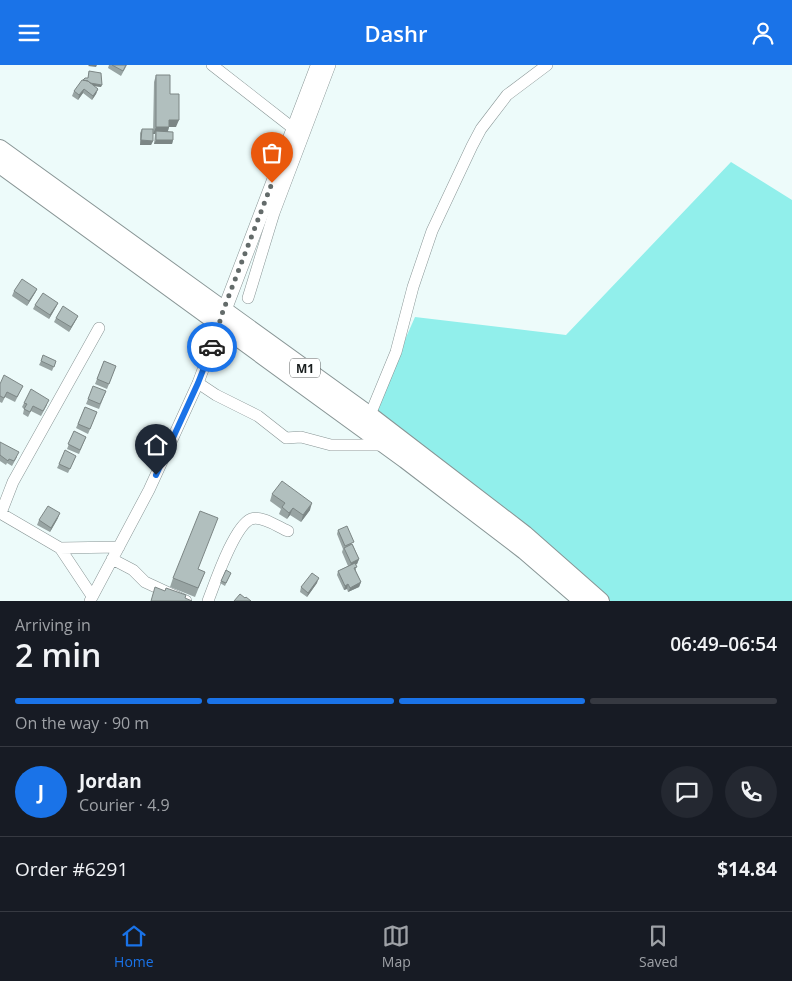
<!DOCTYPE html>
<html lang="en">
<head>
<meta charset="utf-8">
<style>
  :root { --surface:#171b24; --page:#242831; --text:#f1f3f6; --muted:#9ea1a6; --line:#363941; --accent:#1a73e8 }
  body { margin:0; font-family:"Open Sans",sans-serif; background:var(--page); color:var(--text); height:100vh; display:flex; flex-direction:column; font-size:19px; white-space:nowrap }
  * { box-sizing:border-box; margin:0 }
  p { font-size:16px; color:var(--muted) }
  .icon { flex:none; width:28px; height:28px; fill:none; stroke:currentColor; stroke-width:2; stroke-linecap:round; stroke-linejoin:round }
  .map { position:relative; height:536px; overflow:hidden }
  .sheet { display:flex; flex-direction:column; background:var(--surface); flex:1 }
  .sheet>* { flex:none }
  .pin { position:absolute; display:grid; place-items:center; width:42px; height:42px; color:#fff; margin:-51px -21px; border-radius:50% 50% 50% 0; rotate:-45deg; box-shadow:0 0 5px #0007 }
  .pin .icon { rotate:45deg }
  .courier { position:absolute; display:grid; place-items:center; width:50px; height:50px; margin:-25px; border:4px solid #1a73e8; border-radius:50%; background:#fff; color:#222; box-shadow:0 1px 6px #0007 }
  .summary em { font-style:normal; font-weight:600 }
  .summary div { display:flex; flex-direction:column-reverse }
  .summary { display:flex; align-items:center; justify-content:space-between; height:85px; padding:0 15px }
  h1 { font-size:32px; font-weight:600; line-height:38px }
  .bar { display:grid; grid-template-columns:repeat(4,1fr); gap:8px 5px; align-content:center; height:60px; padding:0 15px }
  .bar i { height:6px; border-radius:4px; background:var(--line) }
  .bar .on { background:var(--accent) }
  .bar p { grid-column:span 4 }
  .line { display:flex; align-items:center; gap:12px; padding:0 15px; border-top:1px solid var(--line) }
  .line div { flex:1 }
  .round { display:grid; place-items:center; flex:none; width:52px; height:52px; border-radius:26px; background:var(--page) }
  header { display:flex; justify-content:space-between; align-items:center; height:65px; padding:0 15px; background:var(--accent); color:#fff; font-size:22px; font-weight:600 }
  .tabs { display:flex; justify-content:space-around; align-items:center; height:70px; border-top:1px solid var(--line); background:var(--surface); font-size:14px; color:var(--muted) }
  .tabs a { display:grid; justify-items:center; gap:2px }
  .tabs .on { color:var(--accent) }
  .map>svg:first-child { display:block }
  .green { fill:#91efeb }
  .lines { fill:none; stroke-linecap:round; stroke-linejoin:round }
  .minor-casing { stroke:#889595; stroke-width:12 }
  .major-casing { stroke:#889595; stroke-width:15 }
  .highway-casing { stroke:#889595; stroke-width:18 }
  .minor { stroke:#fff; stroke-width:11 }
  .major { stroke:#fff; stroke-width:14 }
  .highway { stroke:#fff; stroke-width:16 }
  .wall { fill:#98a4a3 }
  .shaded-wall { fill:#7c8685 }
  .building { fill:#b1bfbe; stroke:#7c8685 }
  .done { stroke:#636b6a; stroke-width:5; stroke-dasharray:0 9 }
  .route { stroke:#1a73e8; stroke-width:6 }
  .labels { text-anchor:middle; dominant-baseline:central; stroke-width:5; stroke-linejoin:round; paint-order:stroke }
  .shield { fill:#fff; stroke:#5d6161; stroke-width:1 }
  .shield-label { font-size:12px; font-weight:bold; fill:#181d1d }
</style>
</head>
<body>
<header><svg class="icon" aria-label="menu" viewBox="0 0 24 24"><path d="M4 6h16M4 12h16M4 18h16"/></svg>Dashr<svg class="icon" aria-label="person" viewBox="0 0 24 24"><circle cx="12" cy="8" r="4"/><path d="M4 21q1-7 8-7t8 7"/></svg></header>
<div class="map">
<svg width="792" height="536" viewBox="0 0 792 536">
  <rect width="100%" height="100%" fill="#edfbfa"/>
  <path class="green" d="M731,97L792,135V536H606L374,345L415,252L566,270Z"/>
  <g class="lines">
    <defs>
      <path id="minor" d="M212,0L294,64
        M248,233L274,148L330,0
        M198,318L216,330L258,351L286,373L301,372L331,380H383
        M370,350L396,287L413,222L432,166L472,81L481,64L507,30L547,0
        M0,448L60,483L92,531
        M1,448L13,417L99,263
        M60,483L119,482
        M112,494L133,505L145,517L186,536
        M90,536L149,425L198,318L219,262
        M208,536C215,518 234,461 251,454C262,450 278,462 288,466"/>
      <path id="major" d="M221,254L318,0"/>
      <path id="highway" d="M0,83L370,350L525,469L601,536
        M0,100L405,395L524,486L582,536"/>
    </defs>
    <use href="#minor" class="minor-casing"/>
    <use href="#major" class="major-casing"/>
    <use href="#highway" class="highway-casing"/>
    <use href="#minor" class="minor"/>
    <use href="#major" class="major"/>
    <use href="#highway" class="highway"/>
  </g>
  <path class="wall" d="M109,0H127L121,11L108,3Z
    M89,6L101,22L94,21L98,24L96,29L92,35L83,28L78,35L72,31L74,26L88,13Z
    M156,10L170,29L176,62H169L168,66L173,75L172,79H154L155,69H153L154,17Z
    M142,64L153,76L151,80H140V68Z
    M37,224L35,228L27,241L12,231L14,226Z
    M58,238L56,242L49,254L33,244L35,240Z
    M78,251L76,255L69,267L54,257L56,253Z
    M41,296H56L52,306L39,300Z
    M104,296L116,301L107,324L95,319Z
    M0,319L23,321L15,337L5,332L2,338L0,337Z
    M106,326L99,344L86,339L88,334Z
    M24,338L47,340L41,351L31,346L28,352L23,349L24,344L22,342Z
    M85,342L97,347L88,369L76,363Z
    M74,366L86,372L79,389L67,384Z
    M0,377L17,392L12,401L7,398L6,400L0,396Z
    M76,391L68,408L57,403L59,399Z
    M272,429L310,445L301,457L290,450L287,454L279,449L281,444L270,436Z
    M58,453L50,467L37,460L39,455Z
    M338,465L353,480L359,494L357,499H356V506L361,517L359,522L348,527L347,524L344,525L337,510L338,506L348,501L342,487L343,484L337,469Z
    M198,504L205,507L195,532L170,522L173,513Z
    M231,508L225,521L220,518L221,516Z
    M317,518L307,532L300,527L301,522Z"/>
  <path class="shaded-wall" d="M89,0H97L96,2L88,1Z
    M82,17L102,20L101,22L81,19Z
    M84,24L83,28L78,35L79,30Z
    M98,24L96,29L92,35L93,31Z
    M169,55H179L176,62H167Z
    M156,62H169L167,69L156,66L155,69H153Z
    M141,75L153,76L151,80H140Z
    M156,75H173L172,79H154Z
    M37,224L35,228L27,241L29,236Z
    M58,238L56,242L49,254L50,250Z
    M78,251L76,255L69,267L71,262Z
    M312,438L310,445L301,457L303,450Z
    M293,443L290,450L287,454L289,448Z
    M60,448L58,453L50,467L51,463Z
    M359,494L357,499L349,503L351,498Z
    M319,513L317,518L307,532L308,528Z
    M361,517L359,522L348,527L350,523Z
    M348,519L347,524L344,525L345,521Z"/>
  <path class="building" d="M112,0H126L123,6Z
    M89,6L101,8L102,20L90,18L88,16L83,15L85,13H88Z
    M156,10H170V29H179V55H169V62H156Z
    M82,15L88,16L98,24L93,31L84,24L79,30L74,26Z
    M142,64H153V76L141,75Z
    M156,66L173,67V75H156Z
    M22,214L37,224L29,236L14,226Z
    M43,228L58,238L50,250L35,240Z
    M63,241L78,251L71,262L56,253Z
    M43,290L56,296L54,302L41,296Z
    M104,296L116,301L109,319L97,314Z
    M4,310L23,321L17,332L7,327L4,333L0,331V319Z
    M93,321L106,326L100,339L88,334Z
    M31,324L49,335L43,346L33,341L30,347L24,344L27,339L24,338Z
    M85,342L97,347L90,364L78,359Z
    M74,366L86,372L80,385L68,379Z
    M0,377L19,387L14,396L9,394L8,396L0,390Z
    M65,385L76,391L70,404L59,399Z
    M282,416L312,438L303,450L293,443L289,448L282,442L285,438L272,429Z
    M48,441L60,448L51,463L39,455Z
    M200,446L218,453L198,504L205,507L198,523L173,513Z
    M347,461L354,477L345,481L338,465Z
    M352,479L359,494L351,498L344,483Z
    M355,498L357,502L354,503L361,517L350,523L348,519L345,521L338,506Z
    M226,505L231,508L226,518L221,516Z
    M312,508L319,513L308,528L301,522Z
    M155,522L165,526L166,523L186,530L185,533L192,536H151Z
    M240,529L245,533L246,532L251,536H234Z"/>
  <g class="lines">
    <path class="done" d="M212,282L223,246L272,118"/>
    <path class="route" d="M156,410L198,318L212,282"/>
  </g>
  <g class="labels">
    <rect class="shield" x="290" y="293.5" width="30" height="19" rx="4"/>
    <g class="shield-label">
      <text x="305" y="303">M1</text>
    </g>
  </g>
</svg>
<div class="pin" style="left:272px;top:118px;background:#ea580c"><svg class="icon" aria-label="bag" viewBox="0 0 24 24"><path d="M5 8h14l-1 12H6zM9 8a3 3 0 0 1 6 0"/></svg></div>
<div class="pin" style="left:156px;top:410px;background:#1f2937"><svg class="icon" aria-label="home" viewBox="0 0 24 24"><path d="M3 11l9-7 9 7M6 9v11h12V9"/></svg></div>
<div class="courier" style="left:212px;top:282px"><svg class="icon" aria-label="car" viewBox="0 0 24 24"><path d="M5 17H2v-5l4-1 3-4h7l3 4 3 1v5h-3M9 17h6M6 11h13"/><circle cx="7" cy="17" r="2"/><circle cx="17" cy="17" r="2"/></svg></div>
</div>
<section class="sheet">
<div class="summary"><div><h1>2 min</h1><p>Arriving in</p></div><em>06:49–06:54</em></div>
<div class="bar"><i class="on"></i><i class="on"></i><i class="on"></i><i></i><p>On the way · 90 m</p></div>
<div class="line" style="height:90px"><b class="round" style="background:var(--accent);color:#fff">J</b><div><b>Jordan</b><p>Courier · 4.9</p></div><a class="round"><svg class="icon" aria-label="chat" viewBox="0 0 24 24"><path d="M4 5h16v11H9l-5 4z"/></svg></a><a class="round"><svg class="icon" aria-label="phone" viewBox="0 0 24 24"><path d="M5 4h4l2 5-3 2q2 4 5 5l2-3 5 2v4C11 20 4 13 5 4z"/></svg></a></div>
<div class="line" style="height:65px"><div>Order #6291</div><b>$14.84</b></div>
</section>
<nav class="tabs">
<a class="on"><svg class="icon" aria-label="home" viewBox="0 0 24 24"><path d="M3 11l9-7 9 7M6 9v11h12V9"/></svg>Home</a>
<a><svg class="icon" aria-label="map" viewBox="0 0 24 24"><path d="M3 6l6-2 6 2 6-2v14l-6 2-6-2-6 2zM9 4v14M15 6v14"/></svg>Map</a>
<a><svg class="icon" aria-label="saved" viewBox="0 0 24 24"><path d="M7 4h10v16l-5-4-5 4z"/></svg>Saved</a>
</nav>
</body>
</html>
